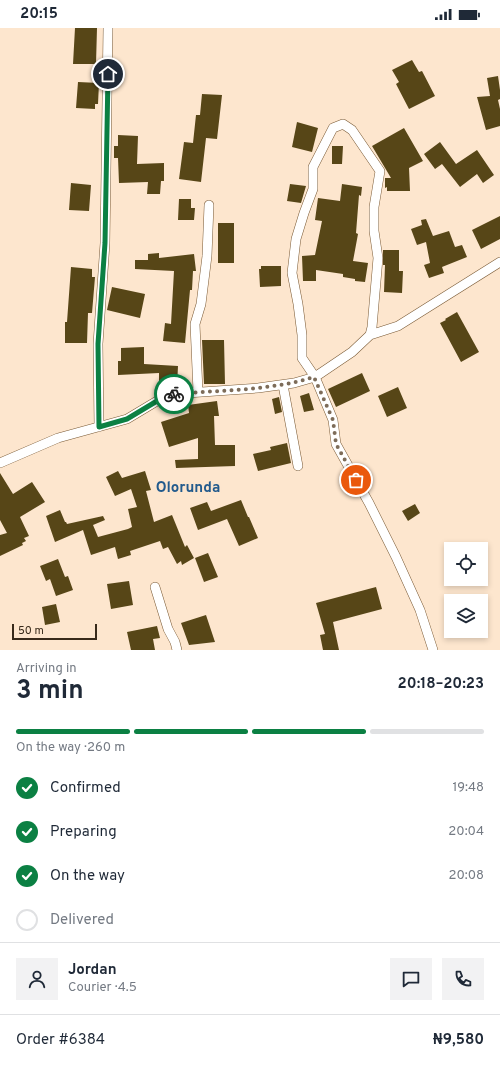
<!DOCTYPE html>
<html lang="en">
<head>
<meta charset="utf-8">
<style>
  :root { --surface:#fff; --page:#f2f2f3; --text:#1f2937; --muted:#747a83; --line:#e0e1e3; --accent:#0b8043 }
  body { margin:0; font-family:Overpass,sans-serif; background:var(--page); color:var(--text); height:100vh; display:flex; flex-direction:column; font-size:15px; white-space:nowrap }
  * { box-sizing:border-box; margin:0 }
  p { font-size:13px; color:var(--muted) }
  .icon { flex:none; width:22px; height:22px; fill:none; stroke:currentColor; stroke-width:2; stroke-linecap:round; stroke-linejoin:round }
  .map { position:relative; height:622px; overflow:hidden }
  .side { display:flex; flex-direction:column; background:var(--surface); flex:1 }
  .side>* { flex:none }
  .controls { position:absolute; left:444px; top:514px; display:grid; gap:8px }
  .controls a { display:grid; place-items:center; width:44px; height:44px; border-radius:0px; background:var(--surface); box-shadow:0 2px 6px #0003; font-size:20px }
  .scale { position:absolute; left:12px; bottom:10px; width:85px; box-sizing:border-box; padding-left:4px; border:2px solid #382a1a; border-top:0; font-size:11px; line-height:14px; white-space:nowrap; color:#382a1a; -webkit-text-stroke:3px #fde6ce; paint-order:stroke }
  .pin { position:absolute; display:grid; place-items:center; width:34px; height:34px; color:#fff; margin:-17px; border:2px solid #fff; border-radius:50%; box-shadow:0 1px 4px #0007 }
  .courier { position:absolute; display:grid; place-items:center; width:40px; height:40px; margin:-20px; border:3px solid #0b8043; border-radius:50%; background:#fff; color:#222; box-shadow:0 1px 5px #0007 }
  .head em { font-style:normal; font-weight:700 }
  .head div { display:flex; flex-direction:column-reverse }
  .head { display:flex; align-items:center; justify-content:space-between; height:68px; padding:0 16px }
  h1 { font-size:26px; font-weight:700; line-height:30px }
  .bar { display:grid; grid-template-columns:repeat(4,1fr); gap:6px 4px; align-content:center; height:48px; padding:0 16px }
  .bar i { height:5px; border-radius:3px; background:var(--line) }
  .bar .selected { background:var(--accent) }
  .bar p { grid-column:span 4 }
  .line { display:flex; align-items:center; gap:10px; padding:0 16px; border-top:1px solid var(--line) }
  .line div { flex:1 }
  .round { display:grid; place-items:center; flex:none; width:42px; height:42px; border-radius:0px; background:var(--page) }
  ol { padding:0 16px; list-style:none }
  li { display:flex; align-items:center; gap:12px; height:44px }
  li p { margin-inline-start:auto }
  li .icon { padding:4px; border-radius:50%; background:var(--accent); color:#fff; stroke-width:4 }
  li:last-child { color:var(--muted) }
  li i { width:22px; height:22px; border:2px solid var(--line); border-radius:50% }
  .status { display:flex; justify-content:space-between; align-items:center; height:28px; padding:0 20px; background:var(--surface); direction:ltr }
  .status svg { height:11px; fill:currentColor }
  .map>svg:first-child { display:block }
  .building { fill:#574617 }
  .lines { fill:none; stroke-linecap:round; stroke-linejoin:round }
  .minor-casing { stroke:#7a5a35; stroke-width:10 }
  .minor { stroke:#fff; stroke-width:9 }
  .done { stroke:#7d6c59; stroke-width:4; stroke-dasharray:0 7.2 }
  .route { stroke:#0b8043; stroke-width:5 }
  .labels { text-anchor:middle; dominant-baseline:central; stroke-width:4; stroke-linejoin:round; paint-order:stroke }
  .quarter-label { font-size:15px; font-weight:bold; fill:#225a8c; stroke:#fde6ce }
</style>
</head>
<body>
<div class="status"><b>20:15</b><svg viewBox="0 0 49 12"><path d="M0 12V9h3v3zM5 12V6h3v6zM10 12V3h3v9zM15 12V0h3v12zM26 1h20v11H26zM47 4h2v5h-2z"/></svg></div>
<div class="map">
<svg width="500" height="622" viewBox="0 0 500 622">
  <rect width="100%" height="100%" fill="#fde6ce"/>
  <path class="building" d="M75,0H97L96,36H73Z
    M412,32L419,44L422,43L435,68L409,81L396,56L399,54L392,42Z
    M498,48L500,62V71L498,72L500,81V98L486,102L477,69L490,68L487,50Z
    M78,54L99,55L98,76H95V81L76,80Z
    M202,66L222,67L217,111L206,110L201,154L179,151L184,114L193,115L196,87H200Z
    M297,94L318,100L312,124L292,119Z
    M404,100L423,133L409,140L410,163H387V159L385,160V150H391L372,118Z
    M118,107L138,108L137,136L164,135V153H161L160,166H147L148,154L119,155L118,130H114V118H118Z
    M440,114L456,136L477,122L494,147L483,155L477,146L460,159L442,136L435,141L424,126Z
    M332,118H343L342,136H332Z
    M71,155L91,157L89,183L69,182Z
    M290,156L306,158L301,175L287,173Z
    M342,156L362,159L361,168L359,167L356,205L358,206L353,233L368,235L365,254L355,253V251L343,249V246L316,242V253H303L302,228L315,227L322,193L315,192L318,170L340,173Z
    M179,171H191V180H195L194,192H178Z
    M500,188V211L481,221L472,202Z
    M426,191L433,208L449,203L455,219L462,217L467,229L442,239L444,245L429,250L424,237L430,235L426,214L417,217L411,201L422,197L421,192Z
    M218,195H234V235H218Z
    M383,222H399V243H403L402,265L384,264L385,237H383Z
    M159,225V230L194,226L196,243H193L192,262H190L185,315L163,313L165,295L171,296L174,243L135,241V232H148V226Z
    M261,238H281V258L260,259L259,241H261Z
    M71,239L92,241V249H95L92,285H88L87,315H65V294H67Z
    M112,259L145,266L140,290L107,282Z
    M457,284L479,324L461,334L440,295L446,292L445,291Z
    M202,312H224L225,356H204Z
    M144,319V336L178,338L177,359L159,358V345L118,347V333H121V320Z
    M362,345L370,363L336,379L328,361Z
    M398,359L407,380L387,389L378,368Z
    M309,365L314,382L304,384L300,368Z
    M279,369L282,384L275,386L272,371Z
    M217,373L219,388H214L215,417H235V438L176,440L175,432L198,431V410L169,419L161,394L189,385L188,377Z
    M287,415L291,435L258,443L253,426L271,422L270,419Z
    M118,443L122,450L145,443L151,462L146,463L154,494L172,487L185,519L187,517L194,530L182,537L181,533L177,536L168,519L163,521L160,513L130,523L131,527L118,531L115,519L91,527L83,502L55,514L46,488L60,482L65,494H66L67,496L103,488L105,492L93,497L98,509L128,501L132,499L128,481L137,479L131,461L115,468L106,449Z
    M0,445L13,466L32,454L45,474L20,489L29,508L24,510L26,513L22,515L23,517L0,528V507L7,505L0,492Z
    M241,472L248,489H249L258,510L239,518L227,491L198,502L190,480L207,474L211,483Z
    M415,476L420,485L408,493L402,483Z
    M208,525L218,549L204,554L195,530Z
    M58,531L65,549L68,548L73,562L56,568L50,551L46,553L40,538Z
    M129,553L133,577L111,581L107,556Z
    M376,559L382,581L333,594L339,622H323L320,607L325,606L316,575Z
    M56,576L60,594L45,597L42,579Z
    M206,587L215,614L189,617L181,595Z
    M157,598L160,610L153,611L155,622H131L127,604Z"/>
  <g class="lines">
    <defs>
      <path id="minor" d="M370,307L372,299L378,230L374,203V179L380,143L352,102L343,96L333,100L313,139V161L304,185L296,211L292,245L298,276L302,307V330L315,349L333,392L336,416L369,475L396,529L420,582L433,622
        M283,357L298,438
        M198,364L195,296L201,276L207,228L209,177
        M99,399L98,316L105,215L108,0
        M0,435L58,410L127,391L162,370L173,366L258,360L294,355L315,349L352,324L370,307L398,298L500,234
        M155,559L168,601L175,614L177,622"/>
    </defs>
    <use href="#minor" class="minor-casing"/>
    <use href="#minor" class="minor"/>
  </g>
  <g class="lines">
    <path class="done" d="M174,366C221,362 269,363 314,349L333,392L336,416L356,452"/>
    <path class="route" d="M108,46L105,215L98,316L99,399L127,391L162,370L174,366"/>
  </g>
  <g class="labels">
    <g class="quarter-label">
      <text x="188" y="460">Olorunda</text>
    </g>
  </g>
</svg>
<div class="controls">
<a><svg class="icon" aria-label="locate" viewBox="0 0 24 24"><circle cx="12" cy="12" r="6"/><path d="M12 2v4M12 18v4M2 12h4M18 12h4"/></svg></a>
<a><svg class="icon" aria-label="layers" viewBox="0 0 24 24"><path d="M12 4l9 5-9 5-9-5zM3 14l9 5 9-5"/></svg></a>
</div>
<div class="scale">50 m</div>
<div class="pin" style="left:356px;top:452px;background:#ea580c"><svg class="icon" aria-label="bag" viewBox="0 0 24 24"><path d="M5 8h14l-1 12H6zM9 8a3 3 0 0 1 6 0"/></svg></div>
<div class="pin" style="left:108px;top:46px;background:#1f2937"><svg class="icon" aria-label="home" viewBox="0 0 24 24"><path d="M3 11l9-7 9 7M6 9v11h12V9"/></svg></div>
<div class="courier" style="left:174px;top:366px"><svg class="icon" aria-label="bike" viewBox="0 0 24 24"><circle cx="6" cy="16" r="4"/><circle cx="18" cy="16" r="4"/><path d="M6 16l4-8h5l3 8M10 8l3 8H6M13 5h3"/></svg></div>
</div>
<section class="side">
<div class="head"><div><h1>3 min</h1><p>Arriving in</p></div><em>20:18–20:23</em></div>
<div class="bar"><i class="selected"></i><i class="selected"></i><i class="selected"></i><i></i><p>On the way · 260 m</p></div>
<ol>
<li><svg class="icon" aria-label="check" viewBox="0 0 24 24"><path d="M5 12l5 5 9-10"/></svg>Confirmed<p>19:48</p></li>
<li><svg class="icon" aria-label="check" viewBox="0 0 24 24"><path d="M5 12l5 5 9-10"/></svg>Preparing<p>20:04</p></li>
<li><svg class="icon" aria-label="check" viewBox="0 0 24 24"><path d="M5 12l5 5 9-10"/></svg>On the way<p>20:08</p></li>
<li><i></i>Delivered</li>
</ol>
<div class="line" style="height:72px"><a class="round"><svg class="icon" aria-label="person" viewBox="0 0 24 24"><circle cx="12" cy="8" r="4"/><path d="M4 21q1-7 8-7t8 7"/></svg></a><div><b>Jordan</b><p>Courier · 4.5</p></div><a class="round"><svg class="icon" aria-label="chat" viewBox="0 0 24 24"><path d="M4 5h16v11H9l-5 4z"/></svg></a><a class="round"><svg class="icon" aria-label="phone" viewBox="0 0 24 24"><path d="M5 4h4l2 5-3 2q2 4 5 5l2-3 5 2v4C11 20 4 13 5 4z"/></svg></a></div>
<div class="line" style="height:52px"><div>Order #6384</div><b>₦9,580</b></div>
</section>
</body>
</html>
